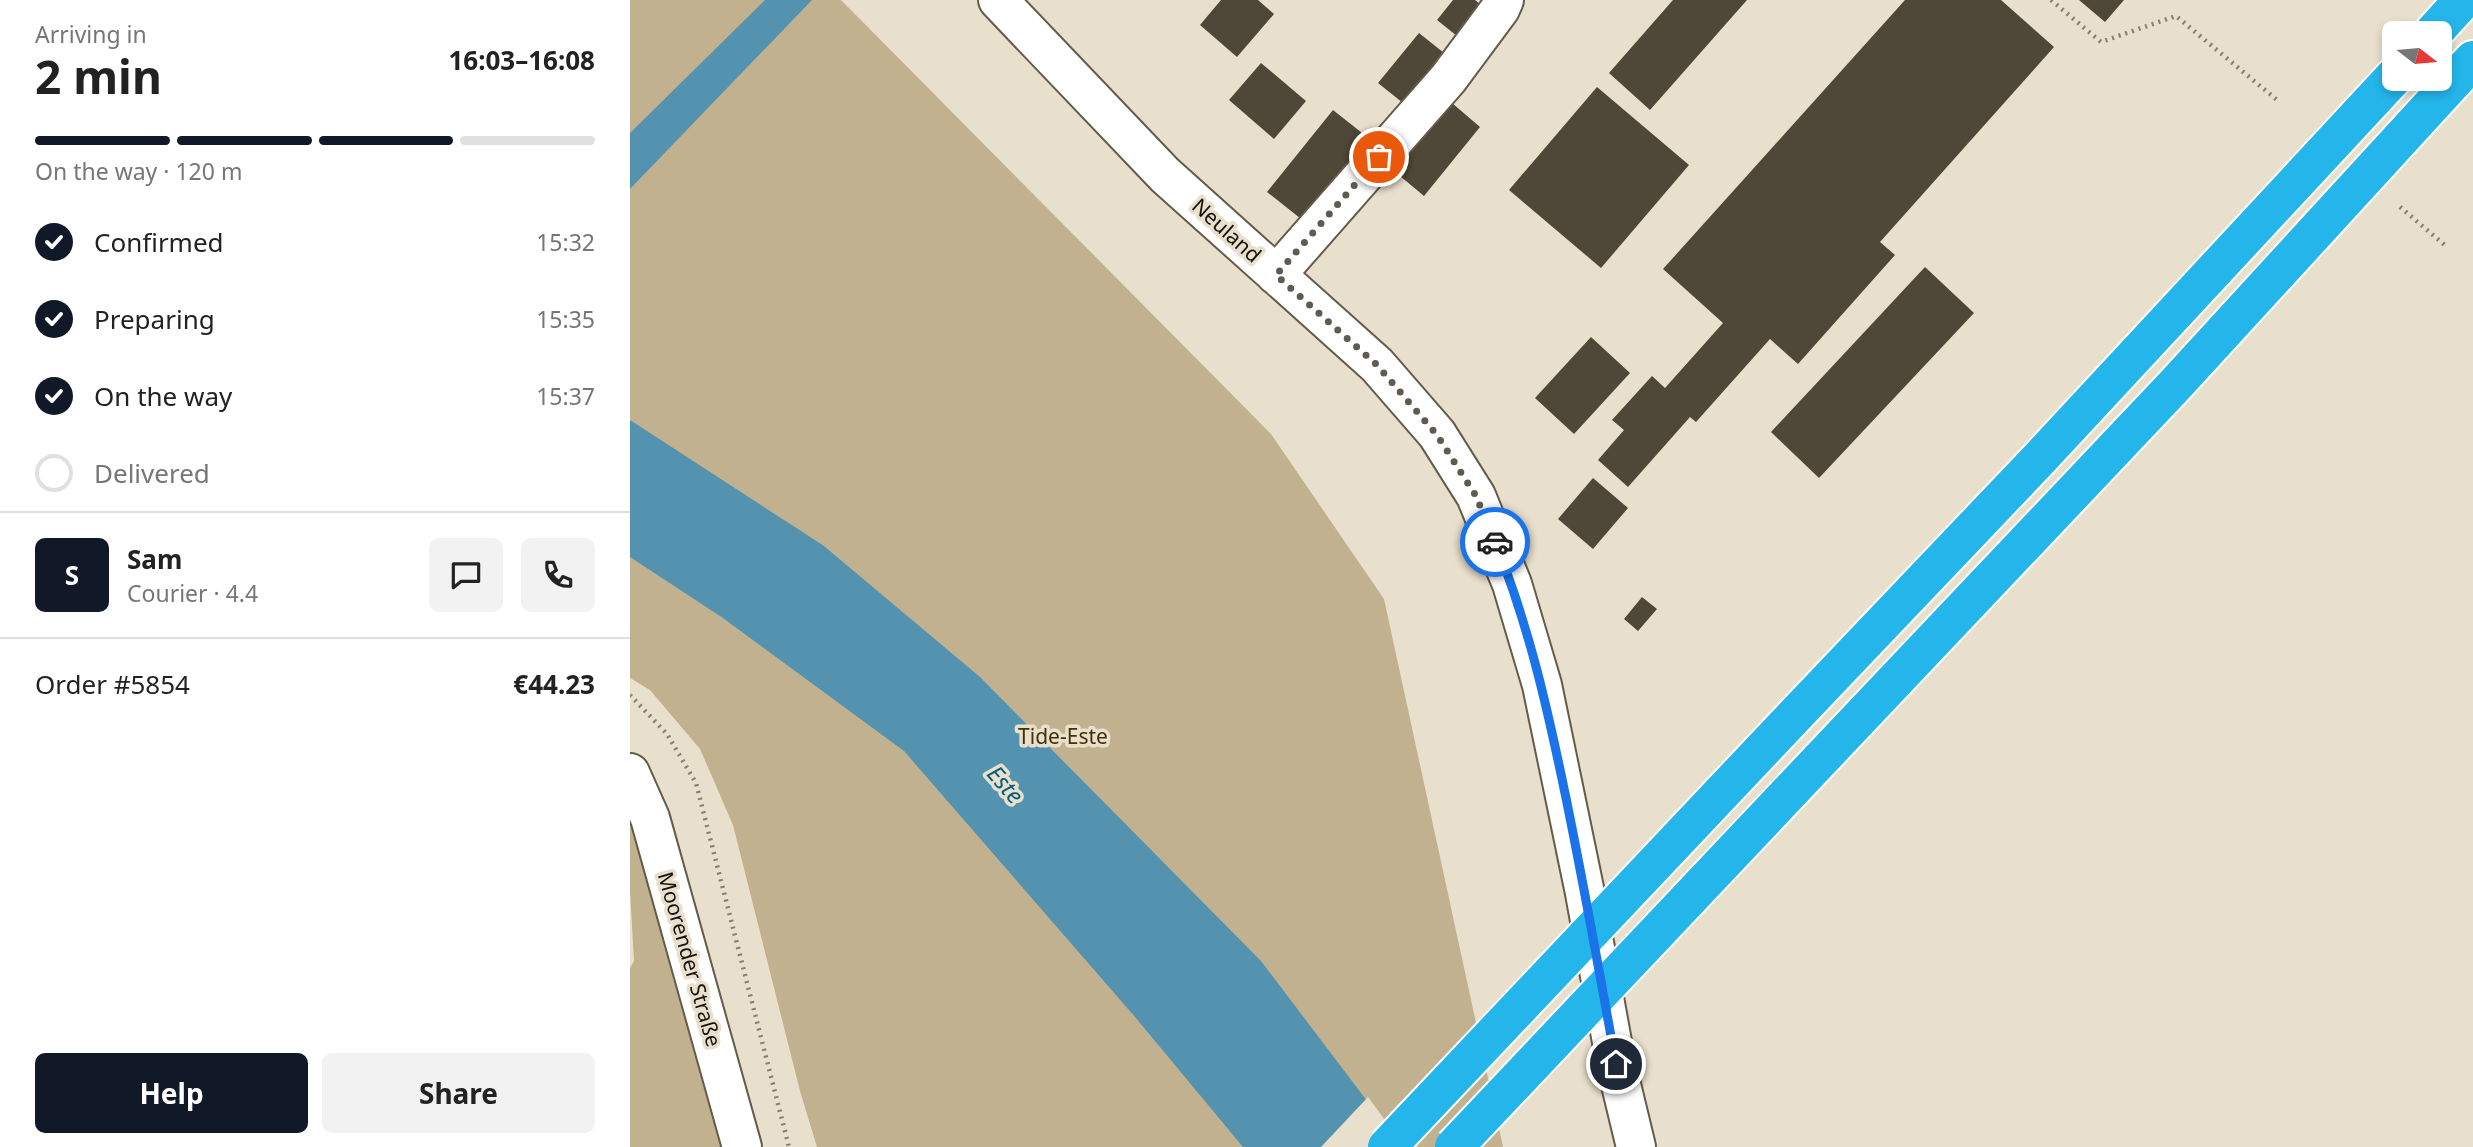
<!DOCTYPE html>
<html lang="en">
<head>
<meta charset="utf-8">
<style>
  :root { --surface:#fff; --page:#f2f2f2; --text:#222; --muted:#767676; --line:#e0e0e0; --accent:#111827 }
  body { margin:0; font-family:"Noto Sans",sans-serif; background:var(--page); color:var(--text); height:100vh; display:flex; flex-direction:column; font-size:26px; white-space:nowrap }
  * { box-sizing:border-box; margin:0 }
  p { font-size:23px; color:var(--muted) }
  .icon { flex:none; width:38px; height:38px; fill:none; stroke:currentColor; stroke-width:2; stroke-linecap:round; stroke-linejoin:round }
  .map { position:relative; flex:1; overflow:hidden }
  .sheet { display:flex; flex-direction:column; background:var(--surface); width:630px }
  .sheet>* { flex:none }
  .needle { width:46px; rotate:106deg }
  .fabs { position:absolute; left:1752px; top:21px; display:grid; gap:14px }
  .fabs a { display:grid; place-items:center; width:70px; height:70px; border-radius:10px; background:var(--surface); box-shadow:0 4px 10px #0003; font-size:35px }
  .pin { position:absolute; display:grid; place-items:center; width:60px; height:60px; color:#fff; margin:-30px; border:4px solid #fff; border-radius:50%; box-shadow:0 2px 7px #0007 }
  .courier { position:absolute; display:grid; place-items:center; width:70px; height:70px; margin:-35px; border:5px solid #1a73e8; border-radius:50%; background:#fff; color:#222; box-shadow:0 2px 9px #0007 }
  .overview em { font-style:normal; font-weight:700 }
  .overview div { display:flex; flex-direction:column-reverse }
  .overview { display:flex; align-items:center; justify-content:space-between; height:119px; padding:0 35px }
  h1 { font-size:46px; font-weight:700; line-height:52px }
  .bar { display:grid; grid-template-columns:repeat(4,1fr); gap:10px 7px; align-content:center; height:84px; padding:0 35px }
  .bar i { height:9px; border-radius:5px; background:var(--line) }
  .bar .on { background:var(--accent) }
  .bar p { grid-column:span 4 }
  .line { display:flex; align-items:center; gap:18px; padding:0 35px; border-top:2px solid var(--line) }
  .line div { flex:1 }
  .round { display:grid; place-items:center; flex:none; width:74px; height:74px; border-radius:10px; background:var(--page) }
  ol { padding:0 35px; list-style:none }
  li { display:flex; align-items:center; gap:21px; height:77px }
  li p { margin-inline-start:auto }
  li .icon { padding:7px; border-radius:50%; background:var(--accent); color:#fff; stroke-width:4 }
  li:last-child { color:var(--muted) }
  li i { width:38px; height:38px; border:4px solid var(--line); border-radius:50% }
  .cta { display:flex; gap:14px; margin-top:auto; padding:14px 35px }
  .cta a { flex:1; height:80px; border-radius:10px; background:var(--accent); color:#fff; font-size:28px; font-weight:700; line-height:80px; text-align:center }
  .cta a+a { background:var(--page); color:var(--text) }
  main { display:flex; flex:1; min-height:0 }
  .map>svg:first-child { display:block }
  .green { fill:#c2b18e }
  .water { fill:#5493b0 }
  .pier { fill:#e8dfcc }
  .building { fill:#4f4737 }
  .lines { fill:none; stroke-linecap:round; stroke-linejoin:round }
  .minor-casing { stroke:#645c4b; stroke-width:42 }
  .highway-casing { stroke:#fff; stroke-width:42 }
  .path { stroke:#857f71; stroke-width:4.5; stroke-dasharray:2 5; stroke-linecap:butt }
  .minor { stroke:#fff; stroke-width:38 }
  .highway { stroke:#24b6eb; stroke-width:38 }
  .highway-bridge-casing { stroke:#fff; stroke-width:42; stroke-linecap:butt }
  .highway-bridge { stroke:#24b6eb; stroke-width:38 }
  .done { stroke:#605a4f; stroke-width:7; stroke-dasharray:0 12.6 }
  .route { stroke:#1a73e8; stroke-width:9 }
  .labels { text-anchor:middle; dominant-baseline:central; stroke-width:7; stroke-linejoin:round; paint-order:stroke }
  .street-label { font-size:21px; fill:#16130c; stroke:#e8dfcc }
  .park-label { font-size:21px; fill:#433102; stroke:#e8dfcc }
  .water-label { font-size:23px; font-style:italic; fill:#015b79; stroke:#e8dfcc }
</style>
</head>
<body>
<main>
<section class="sheet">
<div class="overview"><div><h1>2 min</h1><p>Arriving in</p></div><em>16:03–16:08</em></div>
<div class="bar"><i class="on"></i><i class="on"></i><i class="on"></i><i></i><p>On the way · 120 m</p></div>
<ol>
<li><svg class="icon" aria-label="check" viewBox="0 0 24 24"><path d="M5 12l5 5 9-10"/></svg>Confirmed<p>15:32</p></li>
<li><svg class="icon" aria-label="check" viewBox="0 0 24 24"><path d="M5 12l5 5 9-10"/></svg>Preparing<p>15:35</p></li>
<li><svg class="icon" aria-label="check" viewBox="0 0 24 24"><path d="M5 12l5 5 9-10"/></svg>On the way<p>15:37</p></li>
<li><i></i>Delivered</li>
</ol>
<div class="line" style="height:126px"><b class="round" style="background:var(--accent);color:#fff">S</b><div><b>Sam</b><p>Courier · 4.4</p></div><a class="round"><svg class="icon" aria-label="chat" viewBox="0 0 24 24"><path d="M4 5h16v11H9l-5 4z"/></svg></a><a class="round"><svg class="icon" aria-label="phone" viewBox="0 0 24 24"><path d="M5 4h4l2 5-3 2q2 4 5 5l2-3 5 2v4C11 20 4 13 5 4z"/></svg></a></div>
<div class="line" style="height:91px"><div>Order #5854</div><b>€44.23</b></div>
<div class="cta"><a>Help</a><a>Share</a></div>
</section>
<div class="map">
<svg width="1843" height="1147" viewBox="0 0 1843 1147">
  <rect width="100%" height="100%" fill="#e8dfcc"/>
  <path class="green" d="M0,0H211L641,434L754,599L873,1147H187L170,1091L103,825L70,749L20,690L0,678Z
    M0,795L102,1147H0V968L4,961L0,891Z"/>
  <path class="water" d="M135,0H182L0,189V133Z
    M0,420L194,546L350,677L631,961L772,1147H613L505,1017L274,751L93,618L0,557Z"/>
  <path class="pier" d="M738,1097L775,1147H691Z"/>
  <path class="building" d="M591,0H628L644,14L607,57L570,25Z
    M823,0H845L851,5L827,36L807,20Z
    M1043,0H1117L1020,110L979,73Z
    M1275,0H1371L1424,47L1250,242L1265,255L1168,364L1140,339L1066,422L1060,417L998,487L968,460L994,430L982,420L1022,376L1035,388L1093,323L1033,269Z
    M1449,0H1494L1475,22Z
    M789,33L814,53L773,103L748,83Z
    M631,63L676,101L644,139L599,100Z
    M967,87L1059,165L971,268L879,190Z
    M815,97L850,127L794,196L758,166Z
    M703,110L746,144L680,226L637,192Z
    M1295,267L1344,313L1189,478L1141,432Z
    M961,337L1000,373L944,434L905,398Z
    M963,478L998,508L963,549L928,519Z
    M1012,597L1027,609L1008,631L994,619Z"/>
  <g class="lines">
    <defs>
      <path id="minor" d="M368,0L535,175L747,365L807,434L846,496L882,584L912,685L955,893L986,1064L1006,1147
        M646,275L818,79L870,9L874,0
        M0,773L20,818L112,1147"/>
      <path id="highway" d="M1803,33L1833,0
        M1154,727L1411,457L1764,77
        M1189,761L1545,385L1843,60"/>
    </defs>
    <use href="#minor" class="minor-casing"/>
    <use href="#highway" class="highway-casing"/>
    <path class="path" d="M1421,0L1471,42L1546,16L1647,100
      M1770,207L1817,247
      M0,695L37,734L66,783L159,1147"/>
    <use href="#minor" class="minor"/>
    <use href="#highway" class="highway"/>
    <defs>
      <path id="highway-bridge" d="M757,1147L1154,727
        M824,1147L1189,761"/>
    </defs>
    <use href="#highway-bridge" class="highway-bridge-casing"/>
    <use href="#highway-bridge" class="highway-bridge"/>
  </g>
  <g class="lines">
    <path class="done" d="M749,157L646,275L747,365L807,435L846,496L865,542"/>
    <path class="route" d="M865,542C899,625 918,711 936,798C954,886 970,975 986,1064"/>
  </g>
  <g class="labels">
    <g class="street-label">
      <text transform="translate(597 230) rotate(42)">Neuland</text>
      <text transform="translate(60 959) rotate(74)">Moorender Straße</text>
    </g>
    <g class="park-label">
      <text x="433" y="736">Tide-Este</text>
    </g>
    <g class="water-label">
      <text transform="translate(376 784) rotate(49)">Este</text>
    </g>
  </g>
</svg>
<div class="fabs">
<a><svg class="needle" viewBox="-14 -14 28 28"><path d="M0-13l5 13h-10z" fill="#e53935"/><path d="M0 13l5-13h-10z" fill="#767676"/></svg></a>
</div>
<div class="pin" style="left:749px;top:157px;background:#ea580c"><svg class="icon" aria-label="bag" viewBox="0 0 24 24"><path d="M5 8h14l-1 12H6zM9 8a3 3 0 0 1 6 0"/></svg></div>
<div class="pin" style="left:986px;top:1064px;background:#1f2937"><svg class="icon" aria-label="home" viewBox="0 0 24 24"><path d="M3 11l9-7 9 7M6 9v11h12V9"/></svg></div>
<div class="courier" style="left:865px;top:542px"><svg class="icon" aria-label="car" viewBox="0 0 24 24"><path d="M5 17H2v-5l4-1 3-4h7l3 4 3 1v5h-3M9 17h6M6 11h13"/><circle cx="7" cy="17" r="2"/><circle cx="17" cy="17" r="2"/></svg></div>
</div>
</main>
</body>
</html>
